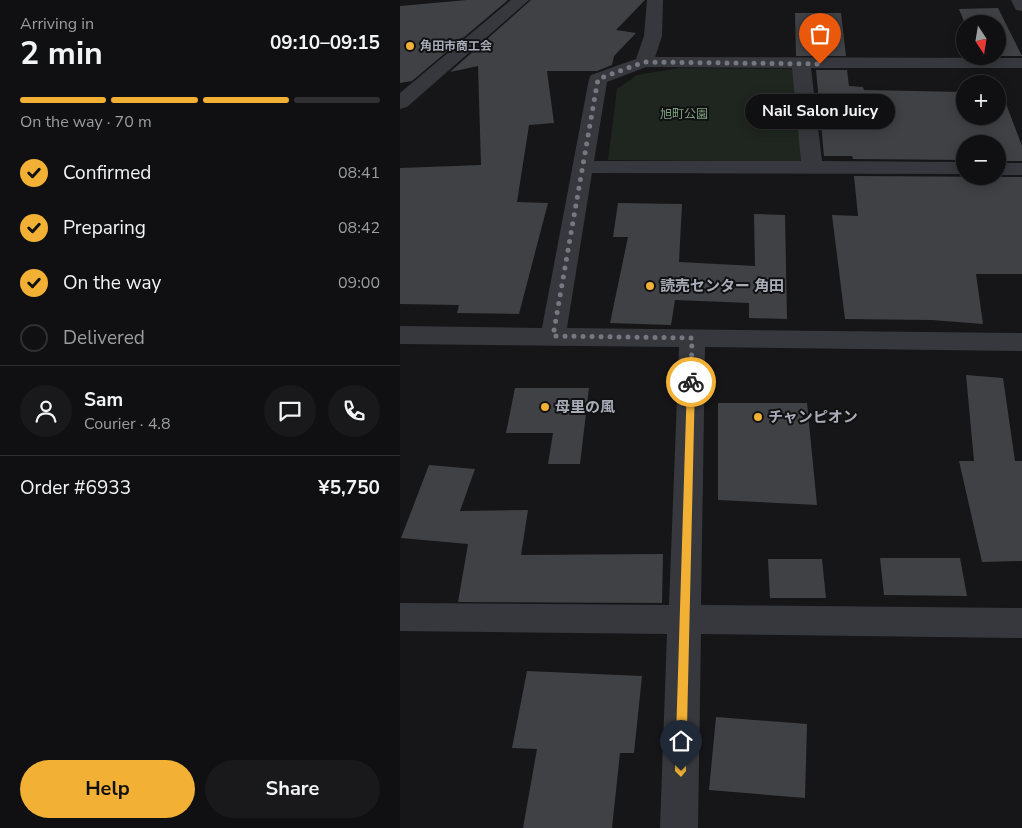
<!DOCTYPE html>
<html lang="en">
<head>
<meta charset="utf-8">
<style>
  :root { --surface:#101012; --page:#19191b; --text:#f1f3f6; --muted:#9c9d9f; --line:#303032; --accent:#f2b134 }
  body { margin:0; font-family:"Nunito Sans","Noto Sans JP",sans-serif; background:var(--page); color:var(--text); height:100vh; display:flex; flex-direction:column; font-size:19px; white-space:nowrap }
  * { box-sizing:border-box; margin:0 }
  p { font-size:16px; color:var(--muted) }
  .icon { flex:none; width:28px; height:28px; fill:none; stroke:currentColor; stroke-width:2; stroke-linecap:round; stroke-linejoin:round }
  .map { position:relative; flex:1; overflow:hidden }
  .details { display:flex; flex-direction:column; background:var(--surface); width:400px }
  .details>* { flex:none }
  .needle { width:32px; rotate:168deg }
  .buttons { position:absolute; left:556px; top:15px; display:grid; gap:10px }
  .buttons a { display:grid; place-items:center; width:50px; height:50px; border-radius:50%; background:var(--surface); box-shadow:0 2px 12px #0003,0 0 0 1px var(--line); font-size:25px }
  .pin { position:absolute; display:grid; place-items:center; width:42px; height:42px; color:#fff; margin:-51px -21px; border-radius:50% 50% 50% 0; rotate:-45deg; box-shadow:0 0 5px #0007 }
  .pin .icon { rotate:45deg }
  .courier { position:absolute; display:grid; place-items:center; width:50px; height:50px; margin:-25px; border:4px solid #f2b134; border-radius:50%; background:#fff; color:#222; box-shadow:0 1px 6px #0007 }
  .bubble { position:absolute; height:35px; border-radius:18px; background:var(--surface); box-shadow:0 2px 12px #0003,0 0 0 1px var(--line); font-size:16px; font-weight:700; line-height:35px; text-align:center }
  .summary em { font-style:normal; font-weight:700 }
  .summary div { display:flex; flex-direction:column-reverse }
  .summary { display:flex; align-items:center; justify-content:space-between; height:85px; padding:0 20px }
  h1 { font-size:32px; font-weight:700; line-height:38px }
  .bar { display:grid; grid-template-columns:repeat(4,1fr); gap:8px 5px; align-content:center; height:60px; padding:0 20px }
  .bar i { height:6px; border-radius:4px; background:var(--line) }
  .bar .active { background:var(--accent) }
  .bar p { grid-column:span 4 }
  .line { display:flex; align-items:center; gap:12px; padding:0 20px; border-top:1px solid var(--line) }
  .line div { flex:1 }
  .round { display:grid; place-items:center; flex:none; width:52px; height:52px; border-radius:26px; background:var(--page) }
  ol { padding:0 20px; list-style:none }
  li { display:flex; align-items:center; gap:15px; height:55px }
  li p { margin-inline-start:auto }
  li .icon { padding:5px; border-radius:50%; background:var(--accent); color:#111; stroke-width:4 }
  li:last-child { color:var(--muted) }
  li i { width:28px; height:28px; border:2px solid var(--line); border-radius:50% }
  .action { display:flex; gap:10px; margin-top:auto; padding:10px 20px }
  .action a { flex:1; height:58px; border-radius:30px; background:var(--accent); color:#111; font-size:20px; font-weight:700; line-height:58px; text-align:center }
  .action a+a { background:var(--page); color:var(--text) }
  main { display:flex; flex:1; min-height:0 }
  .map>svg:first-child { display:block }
  .green { fill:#1e261f }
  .building { fill:#404145 }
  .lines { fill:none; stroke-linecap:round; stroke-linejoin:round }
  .minor { fill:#37383d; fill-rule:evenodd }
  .route { fill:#f2b134 }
  .done { stroke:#757880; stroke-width:5; stroke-dasharray:0 9 }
  .poi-dot { fill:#f2b134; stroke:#111113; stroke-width:2 }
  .labels { text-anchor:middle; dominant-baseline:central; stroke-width:4; stroke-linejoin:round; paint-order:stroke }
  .far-poi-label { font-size:12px; font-weight:bold; fill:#a8adb8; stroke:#111113; text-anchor:start }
  .far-park-label { font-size:12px; fill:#7fa381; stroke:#111113 }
  .poi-label { font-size:15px; font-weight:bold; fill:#a8adb8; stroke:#111113; text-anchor:start }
</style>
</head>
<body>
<main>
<section class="details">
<div class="summary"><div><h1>2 min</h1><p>Arriving in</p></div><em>09:10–09:15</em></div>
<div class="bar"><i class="active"></i><i class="active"></i><i class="active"></i><i></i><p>On the way · 70 m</p></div>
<ol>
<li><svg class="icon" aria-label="check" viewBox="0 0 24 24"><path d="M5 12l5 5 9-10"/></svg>Confirmed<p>08:41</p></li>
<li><svg class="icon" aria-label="check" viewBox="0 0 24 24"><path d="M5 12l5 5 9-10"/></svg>Preparing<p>08:42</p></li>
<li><svg class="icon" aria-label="check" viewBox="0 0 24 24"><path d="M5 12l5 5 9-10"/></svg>On the way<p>09:00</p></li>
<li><i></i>Delivered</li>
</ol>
<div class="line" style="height:90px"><a class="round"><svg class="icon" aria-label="person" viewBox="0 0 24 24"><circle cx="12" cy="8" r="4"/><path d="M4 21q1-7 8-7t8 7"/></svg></a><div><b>Sam</b><p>Courier · 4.8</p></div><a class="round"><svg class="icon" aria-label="chat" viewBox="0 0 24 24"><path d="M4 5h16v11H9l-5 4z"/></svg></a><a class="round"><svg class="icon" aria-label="phone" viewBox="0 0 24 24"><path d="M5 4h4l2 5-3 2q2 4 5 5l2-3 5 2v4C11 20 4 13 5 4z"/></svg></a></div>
<div class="line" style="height:65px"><div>Order #6933</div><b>¥5,750</b></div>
<div class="action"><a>Help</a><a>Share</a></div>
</section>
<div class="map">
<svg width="622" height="828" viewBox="0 0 622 828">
  <rect width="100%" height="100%" fill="#161618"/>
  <path class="green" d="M279,68L395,69L401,162L208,160L217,89L237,75Z"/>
  <path class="building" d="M67,0H108L12,81L0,83V6Z
    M131,0H245L216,30L236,33L214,56L212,65L197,71H147L154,123L129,125L117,202L148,203L119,314L57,313L59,305L0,304V168L81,165L78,66L50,72Z
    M598,8L622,56H598V24H565L559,9Z
    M395,13H441L446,56H396Z
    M416,70H447L449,86L463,87L464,90L565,92V116H598V93H602L622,146V161H598V144H565V160L453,159L452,156H424Z
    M454,176L622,177V274H576L583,324L532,320L445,319L432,215L458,216Z
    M218,203L282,204L279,262L355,266L354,214L385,215L387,319L349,318V303L275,300L271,325L210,323L228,237H213Z
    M566,375L603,378L615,461H622V561L582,562L559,461H574Z
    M115,388H189L180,464H148L153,433H106Z
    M318,403H407L417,505L318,500Z
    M29,465L75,469L60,511L128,510L121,555L263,554L262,603L58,602L68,544L1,538Z
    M480,558H560L567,596L484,595Z
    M368,559H422L426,598H370Z
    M127,671L242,676L234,753H220L212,828H123L137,749L112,748Z
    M316,717L407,724L405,798L309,790Z"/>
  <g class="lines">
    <path class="minor" d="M111,0H129L7,107L0,109V93Z
      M247,0H263L262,36L255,57L622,58V68H411L422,161L565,162V174L192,173L167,328L622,333V351L305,347L301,605L622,608V638L301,634L298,828H260L267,634L0,631V603L269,605L279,347L0,344V326L142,328L189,79L191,75L236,59L244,36ZM246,67L392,68L401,161H194L207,82Z
      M611,0H622V11L616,10Z
      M598,163H622V175H598Z"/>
  </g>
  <path class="route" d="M291,379L295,382L286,771L281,777L275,771L287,382Z"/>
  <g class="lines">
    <path class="done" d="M291,382L292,338L153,336L198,79L244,62L420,64"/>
  </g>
  <g class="poi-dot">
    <circle cx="10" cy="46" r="5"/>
    <circle cx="250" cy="286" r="5"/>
    <circle cx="145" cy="407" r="5"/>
    <circle cx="358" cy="417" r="5"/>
  </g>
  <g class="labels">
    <g class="far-poi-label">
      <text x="20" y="46">角田市商工会</text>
    </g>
    <g class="far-park-label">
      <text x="284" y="114">旭町公園</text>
    </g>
    <g class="poi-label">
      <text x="260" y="286">読売センター 角田</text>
      <text x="155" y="407">母里の風</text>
      <text x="368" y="417">チャンピオン</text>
    </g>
  </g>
</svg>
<div class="buttons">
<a><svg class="needle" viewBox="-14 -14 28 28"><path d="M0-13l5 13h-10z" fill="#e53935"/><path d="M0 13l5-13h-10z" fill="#9c9d9f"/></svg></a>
<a>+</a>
<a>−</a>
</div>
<div class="pin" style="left:420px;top:64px;background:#ea580c"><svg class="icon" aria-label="bag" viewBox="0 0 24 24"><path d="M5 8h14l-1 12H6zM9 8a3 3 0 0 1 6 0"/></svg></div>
<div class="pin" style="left:281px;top:771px;background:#1f2937"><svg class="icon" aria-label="home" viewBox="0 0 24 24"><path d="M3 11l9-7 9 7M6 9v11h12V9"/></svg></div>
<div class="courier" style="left:291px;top:382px"><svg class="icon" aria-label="bike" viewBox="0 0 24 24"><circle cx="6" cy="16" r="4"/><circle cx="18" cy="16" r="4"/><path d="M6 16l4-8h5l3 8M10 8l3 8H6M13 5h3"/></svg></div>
<div class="bubble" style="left:345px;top:94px;width:150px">Nail Salon Juicy</div>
</div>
</main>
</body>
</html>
